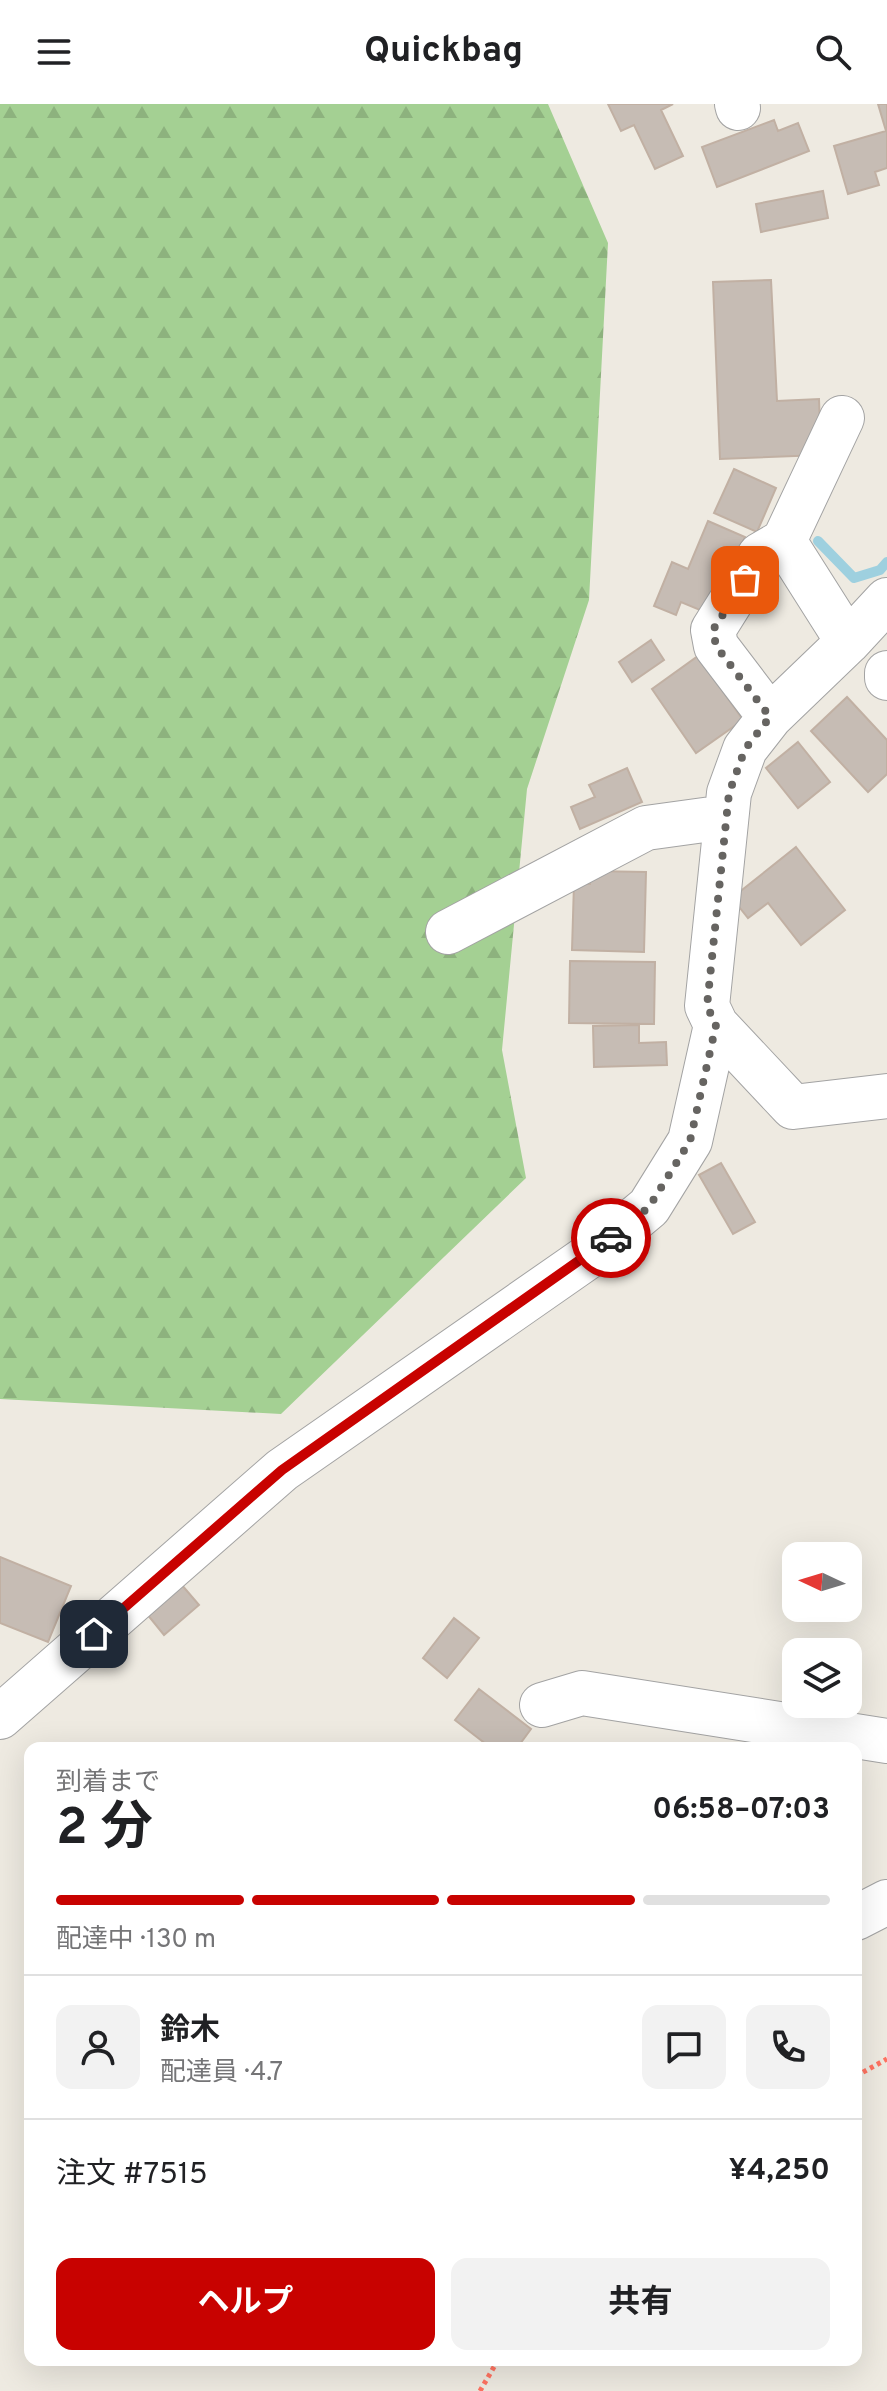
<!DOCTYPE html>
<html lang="ja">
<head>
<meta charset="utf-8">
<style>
  :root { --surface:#fff; --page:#f2f2f2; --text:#202124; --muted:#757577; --line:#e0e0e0; --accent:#c80200 }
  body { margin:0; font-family:Overpass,"Noto Sans JP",sans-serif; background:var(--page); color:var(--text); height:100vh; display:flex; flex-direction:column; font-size:30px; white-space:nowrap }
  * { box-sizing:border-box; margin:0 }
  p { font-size:26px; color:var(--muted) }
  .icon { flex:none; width:44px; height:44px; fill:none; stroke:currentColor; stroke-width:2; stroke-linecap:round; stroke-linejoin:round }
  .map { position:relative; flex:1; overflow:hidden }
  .details { position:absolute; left:24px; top:1638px; width:838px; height:624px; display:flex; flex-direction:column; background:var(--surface); border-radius:16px; box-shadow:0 8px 32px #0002 }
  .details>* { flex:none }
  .needle { width:52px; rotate:274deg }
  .fabs { position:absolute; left:782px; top:1438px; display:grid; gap:16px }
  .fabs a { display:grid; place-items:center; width:80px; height:80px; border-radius:16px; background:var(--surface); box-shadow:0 8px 32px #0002; font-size:40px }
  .pin { position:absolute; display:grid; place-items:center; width:68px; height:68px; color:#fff; margin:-34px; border-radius:16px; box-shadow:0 4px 12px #0006 }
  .courier { position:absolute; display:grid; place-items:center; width:80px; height:80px; margin:-40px; border:6px solid #c80200; border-radius:50%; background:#fff; color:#222; box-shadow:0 2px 10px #0007 }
  .head em { font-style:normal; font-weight:700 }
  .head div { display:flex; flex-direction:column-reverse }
  .head { display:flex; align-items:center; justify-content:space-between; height:136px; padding:0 32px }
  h1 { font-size:52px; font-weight:700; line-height:60px }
  .bar { display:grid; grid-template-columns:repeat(4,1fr); gap:12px 8px; align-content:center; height:96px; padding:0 32px }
  .bar i { height:10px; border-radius:6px; background:var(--line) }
  .bar .active { background:var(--accent) }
  .bar p { grid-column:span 4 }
  .line { display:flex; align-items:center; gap:20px; padding:0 32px; border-top:2px solid var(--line) }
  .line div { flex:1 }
  .round { display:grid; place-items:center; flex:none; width:84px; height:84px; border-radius:16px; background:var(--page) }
  .primary-button { display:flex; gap:16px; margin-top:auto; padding:16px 32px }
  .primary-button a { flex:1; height:92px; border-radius:16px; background:var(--accent); color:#fff; font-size:32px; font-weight:700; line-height:92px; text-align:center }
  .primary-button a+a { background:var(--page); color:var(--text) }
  header { display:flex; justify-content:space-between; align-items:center; height:104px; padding:0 32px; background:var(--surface); font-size:36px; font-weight:700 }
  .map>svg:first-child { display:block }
  .forest { fill:url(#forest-firs) }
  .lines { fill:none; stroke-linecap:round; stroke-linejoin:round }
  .stream { stroke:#9ed0df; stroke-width:10 }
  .building { fill:#c6bcb4; stroke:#c1b0a3; stroke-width:2 }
  .minor-casing { stroke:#a3a3a3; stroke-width:46 }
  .path { stroke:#ff7361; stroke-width:5; stroke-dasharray:4 4; stroke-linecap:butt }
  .minor { stroke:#fff; stroke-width:44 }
  .done { stroke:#666461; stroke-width:8; stroke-dasharray:0 14.4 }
  .route { stroke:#c80200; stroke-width:10 }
</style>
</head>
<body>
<header><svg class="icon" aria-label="menu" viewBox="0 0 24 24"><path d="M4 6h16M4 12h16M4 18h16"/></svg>Quickbag<svg class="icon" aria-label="search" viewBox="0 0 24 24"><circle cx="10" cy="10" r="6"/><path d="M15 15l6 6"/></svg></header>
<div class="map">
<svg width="887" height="2287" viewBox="0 0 887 2287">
  <defs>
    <pattern id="forest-firs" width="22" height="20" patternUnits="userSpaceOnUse" patternTransform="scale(2)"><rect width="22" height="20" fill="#a4d093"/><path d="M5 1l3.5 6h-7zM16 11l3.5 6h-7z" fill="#8db27e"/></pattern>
  </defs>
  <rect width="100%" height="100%" fill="#eeeae1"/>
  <path class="forest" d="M0,0H548L608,139L589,496L527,685L502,946L526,1074L281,1310L0,1295Z"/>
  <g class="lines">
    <path class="stream" d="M818,437L854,474L880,466L887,458"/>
  </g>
  <path class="building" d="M608,0H673L661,6L683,52L655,65L634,21L621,27Z
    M878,0H887V64L875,68L879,81L848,90L834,42L886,27Z
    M774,16L778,27L798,19L809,47L717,83L702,43Z
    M823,87L828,114L761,128L756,100Z
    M771,176L777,297L819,295L821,351L720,355L713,178Z
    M734,365L776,384L757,428L714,409Z
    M708,417L745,433L712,511L681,498L676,511L654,502L672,458L688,465Z
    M651,536L664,556L632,578L619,558Z
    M698,552L743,616L696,649L652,585Z
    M847,593L887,636V670L868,688L811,627Z
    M798,638L830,678L798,704L766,664Z
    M627,664L642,698L580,725L571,703L595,693L589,681Z
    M796,743L845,806L801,841L768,799L748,814L732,794Z
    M590,767L646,768L644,848L572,846L574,779L590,780Z
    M570,857L655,858L654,920L569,919Z
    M639,921V939L666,938L667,961L594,963L593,922Z
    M721,1059L755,1118L733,1130L699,1071Z
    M0,1453L71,1482L48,1538L0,1519Z
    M181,1480L199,1501L164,1531L147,1510Z
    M454,1514L479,1534L447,1574L423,1554Z
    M479,1585L531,1625L517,1644H491L455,1616Z"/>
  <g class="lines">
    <defs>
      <path id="minor" d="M737,0L738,4
        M784,437L842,314
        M887,569V574
        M770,613L716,542L713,526L760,451L784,437L848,538
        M448,828L646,724L726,713
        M716,921L793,1003L887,992
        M542,1601L582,1589L887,1637
        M0,1613L282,1366L595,1148L649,1103L690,1037L716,921L707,902L729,689L745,645L770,613L848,538L887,496
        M856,1814L887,1798"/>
    </defs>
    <use href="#minor" class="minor-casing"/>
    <path class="path" d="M856,1972L887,1955
      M480,2287L498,2256"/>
    <use href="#minor" class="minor"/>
  </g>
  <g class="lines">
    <path class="done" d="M611,1134L649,1103L690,1037L716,921L707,902L729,689L745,645L770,613L716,542L713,526L745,476"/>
    <path class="route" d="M94,1530L282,1366L611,1134"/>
  </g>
</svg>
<div class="fabs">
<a><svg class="needle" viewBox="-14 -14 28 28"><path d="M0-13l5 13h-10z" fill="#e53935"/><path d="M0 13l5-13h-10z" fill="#757577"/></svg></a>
<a><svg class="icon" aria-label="layers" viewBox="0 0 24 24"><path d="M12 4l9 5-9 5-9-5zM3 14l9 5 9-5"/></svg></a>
</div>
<div class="pin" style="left:745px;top:476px;background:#ea580c"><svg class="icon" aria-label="bag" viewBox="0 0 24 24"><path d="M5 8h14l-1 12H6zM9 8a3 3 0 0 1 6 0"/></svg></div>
<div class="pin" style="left:94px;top:1530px;background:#1f2937"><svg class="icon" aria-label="home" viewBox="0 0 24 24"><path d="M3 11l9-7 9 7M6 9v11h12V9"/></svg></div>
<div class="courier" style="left:611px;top:1134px"><svg class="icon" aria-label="car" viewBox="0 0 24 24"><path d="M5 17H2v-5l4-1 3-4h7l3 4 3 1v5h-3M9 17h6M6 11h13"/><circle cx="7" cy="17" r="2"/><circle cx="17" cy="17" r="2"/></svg></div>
<section class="details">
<div class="head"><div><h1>2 分</h1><p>到着まで</p></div><em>06:58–07:03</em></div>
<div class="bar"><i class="active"></i><i class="active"></i><i class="active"></i><i></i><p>配達中 · 130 m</p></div>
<div class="line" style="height:144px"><a class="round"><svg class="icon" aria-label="person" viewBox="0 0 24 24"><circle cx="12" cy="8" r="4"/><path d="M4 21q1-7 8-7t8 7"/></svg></a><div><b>鈴木</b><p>配達員 · 4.7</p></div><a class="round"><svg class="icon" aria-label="chat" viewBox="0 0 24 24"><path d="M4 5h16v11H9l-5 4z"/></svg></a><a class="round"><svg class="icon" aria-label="phone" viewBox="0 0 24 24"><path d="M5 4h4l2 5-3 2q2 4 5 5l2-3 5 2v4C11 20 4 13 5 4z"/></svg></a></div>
<div class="line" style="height:104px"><div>注文 #7515</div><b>¥4,250</b></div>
<div class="primary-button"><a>ヘルプ</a><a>共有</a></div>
</section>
</div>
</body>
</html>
